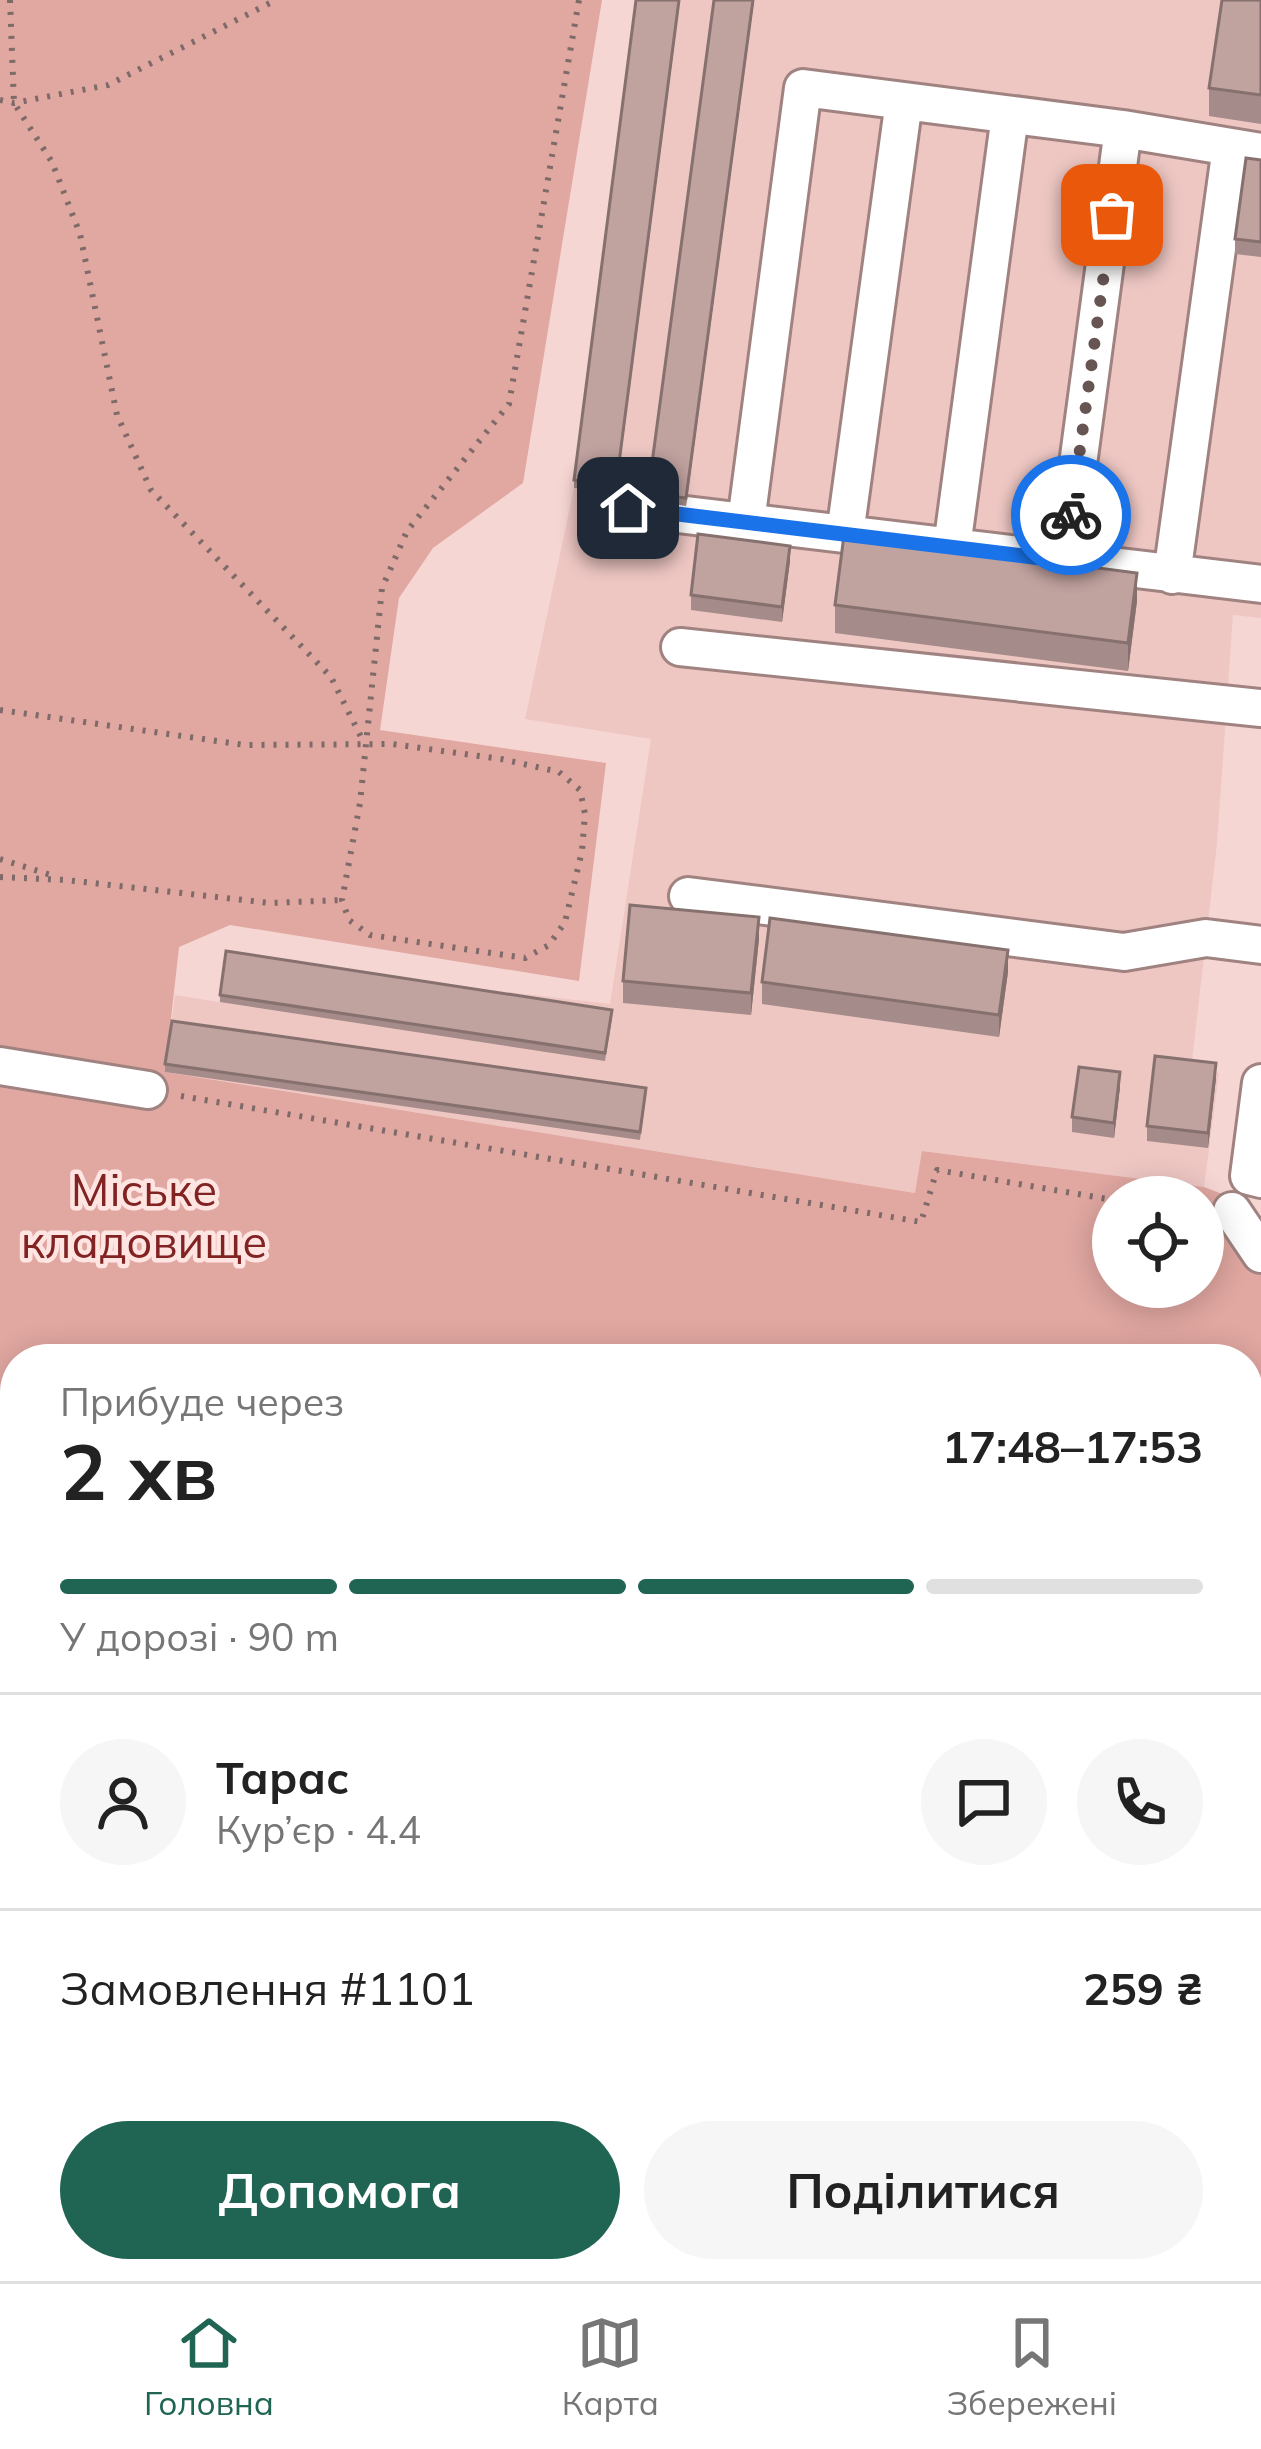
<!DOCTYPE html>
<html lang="uk">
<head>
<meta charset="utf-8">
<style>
  :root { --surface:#fff; --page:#f6f6f6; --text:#222; --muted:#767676; --line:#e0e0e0; --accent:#206454 }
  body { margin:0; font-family:Mulish,sans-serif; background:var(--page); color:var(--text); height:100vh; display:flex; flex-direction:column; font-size:45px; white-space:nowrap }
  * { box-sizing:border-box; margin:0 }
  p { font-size:39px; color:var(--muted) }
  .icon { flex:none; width:66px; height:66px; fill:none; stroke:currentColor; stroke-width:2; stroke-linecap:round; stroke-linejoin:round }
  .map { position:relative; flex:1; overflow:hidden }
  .drawer { position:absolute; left:0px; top:1344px; width:1263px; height:939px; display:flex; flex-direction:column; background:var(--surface); border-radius:48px 48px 0 0; box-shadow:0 6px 30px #0003 }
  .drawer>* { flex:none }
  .controls { position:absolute; left:1092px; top:1176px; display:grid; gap:24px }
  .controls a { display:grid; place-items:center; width:132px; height:132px; border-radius:50%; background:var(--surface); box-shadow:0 6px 30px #0003; font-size:60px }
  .pin { position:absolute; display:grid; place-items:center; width:102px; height:102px; color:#fff; margin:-51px; border-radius:24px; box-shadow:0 6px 18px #0006 }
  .courier { position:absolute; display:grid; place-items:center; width:120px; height:120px; margin:-60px; border:9px solid #1a73e8; border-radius:50%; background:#fff; color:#222; box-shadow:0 3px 15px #0007 }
  .headline em { font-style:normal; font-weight:700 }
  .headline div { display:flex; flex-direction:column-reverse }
  .headline { display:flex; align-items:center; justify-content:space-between; height:204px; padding:0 60px }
  h1 { font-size:78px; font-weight:700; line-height:90px }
  .bar { display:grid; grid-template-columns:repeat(4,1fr); gap:18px 12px; align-content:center; height:144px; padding:0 60px }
  .bar i { height:15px; border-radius:9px; background:var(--line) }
  .bar .on { background:var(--accent) }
  .bar p { grid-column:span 4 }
  .line { display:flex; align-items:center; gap:30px; padding:0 60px; border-top:3px solid var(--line) }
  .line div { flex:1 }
  .round { display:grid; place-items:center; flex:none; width:126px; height:126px; border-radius:63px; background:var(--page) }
  .button { display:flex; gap:24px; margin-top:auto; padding:24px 60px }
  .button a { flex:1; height:138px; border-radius:72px; background:var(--accent); color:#fff; font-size:48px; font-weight:700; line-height:138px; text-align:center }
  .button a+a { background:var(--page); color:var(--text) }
  .dock { display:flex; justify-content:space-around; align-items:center; height:168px; border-top:3px solid var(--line); background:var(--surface); font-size:33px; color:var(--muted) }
  .dock a { display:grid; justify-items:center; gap:6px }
  .dock .on { color:var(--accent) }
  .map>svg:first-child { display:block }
  .built { fill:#eec7c3 }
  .green { fill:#e1a7a1; fill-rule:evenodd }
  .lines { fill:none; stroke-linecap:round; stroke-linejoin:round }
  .minor-casing { stroke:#a08380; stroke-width:42 }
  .path { stroke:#7e6a68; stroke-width:6; stroke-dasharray:3 9; stroke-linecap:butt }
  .minor { stroke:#fff; stroke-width:36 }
  .wall { fill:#a58b89 }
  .shaded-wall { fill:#86716f }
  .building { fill:#c0a29f; stroke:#86716f; stroke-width:3 }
  .done { stroke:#675554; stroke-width:12; stroke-dasharray:0 21.6 }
  .route { stroke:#1a73e8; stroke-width:15 }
  .labels { text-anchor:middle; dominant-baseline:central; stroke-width:9; stroke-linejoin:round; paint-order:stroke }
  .park-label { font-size:45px; fill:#822323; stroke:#ffe5e2 }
</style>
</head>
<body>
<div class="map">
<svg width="1261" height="2281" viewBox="0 0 1261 2281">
  <rect width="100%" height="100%" fill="#f6d6d3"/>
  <path class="built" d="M637,0H1261V618L1233,615L1217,844L1191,1070L1219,1073L1204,1187L923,1151L916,1193L165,1072L175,995L219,1002L226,959L610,1004L651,739L525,719L574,488Z"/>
  <path class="green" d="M0,0H602L523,483L433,548L399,598L380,730L606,763L579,981L230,925L179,947L165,1072L915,1193L922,1151L1204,1187L1238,1200L1261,1231V2281H0ZM1113,1197H1203V1287H1113ZM15,1359H1248V2268H15Z"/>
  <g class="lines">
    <defs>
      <path id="minor" d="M628,508L1261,584
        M746,522L803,88L1123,129L1261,152
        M845,534L904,101
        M952,547L1010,115
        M1065,561L1123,129
        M1172,575L1231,147
        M680,647L1261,708
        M688,896L1124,952L1206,938L1261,945
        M0,1066L148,1090
        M1261,1083L1249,1176L1261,1179
        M1232,1211L1261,1254
        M1248,1515L1261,1513
        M0,1613L15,1612
        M1248,2067L1261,2066
        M0,2161L15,2159"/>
    </defs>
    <use href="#minor" class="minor-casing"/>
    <path class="path" d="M10,0L14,103L52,162L80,234L117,415L151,490L331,677L364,743
      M0,100L14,103L108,85L276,0
      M0,710L245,745L392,744L501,759L559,772L580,790L585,814L582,851L565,922L549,945L525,958L370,935L349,920L342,900L360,803L382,588L407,531L509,404L579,0
      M0,859L54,876
      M0,877L66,880L270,903L342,900
      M181,1096L921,1222L937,1170L1113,1200"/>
    <use href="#minor" class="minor"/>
  </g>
  <path class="wall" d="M636,0L616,493L574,488V480Z
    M714,0L686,506L648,500V493Z
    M1261,0V124L1209,116V88Z
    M1261,160V257L1235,254V239Z
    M790,561L782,622L691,610V595Z
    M1137,601L1128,671L835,633V605Z
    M759,939L751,1015L623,1003V981Z
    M1008,972L999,1037L762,1004V982Z
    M220,995L612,1018L605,1061L220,1002Z
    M165,1064L646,1096L640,1140L165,1072Z
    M1216,1078L1208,1148L1147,1141V1126Z
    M1120,1087L1114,1138L1072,1132V1117Z"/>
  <path class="shaded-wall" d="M679,0H680L616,493V486Z
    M753,0H754L686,506V498Z
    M790,546V561L782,622V607Z
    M1137,573V601L1128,671V643Z
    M759,917V939L751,1015V993Z
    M1008,950V972L999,1037V1015Z
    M1216,1063V1078L1208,1148V1133Z
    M1120,1072V1087L1114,1138V1123Z"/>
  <path class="building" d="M636,0H679L616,486L574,480Z
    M714,0H753L686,498L648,493Z
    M1222,0H1261V95L1209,88Z
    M1246,158L1261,160V242L1235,239Z
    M698,534L790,546L782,607L691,595Z
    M844,535L1137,573L1128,643L835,605Z
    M630,905L759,917L751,993L623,981Z
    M770,918L1008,950L999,1015L762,982Z
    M226,951L612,1010L605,1053L220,995Z
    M172,1021L646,1088L640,1132L165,1064Z
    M1155,1056L1216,1063L1208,1133L1147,1126Z
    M1079,1067L1120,1072L1114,1123L1072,1117Z"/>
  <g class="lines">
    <path class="done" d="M1071,515L1112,215"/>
    <path class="route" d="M628,508L1065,561L1071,515"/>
  </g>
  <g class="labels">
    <g class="park-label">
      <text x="144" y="1189">Міське<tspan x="144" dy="52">кладовище</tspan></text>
    </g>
  </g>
</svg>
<div class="controls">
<a><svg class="icon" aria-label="locate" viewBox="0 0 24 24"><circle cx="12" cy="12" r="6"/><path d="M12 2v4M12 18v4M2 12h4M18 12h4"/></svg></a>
</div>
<div class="pin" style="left:1112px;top:215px;background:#ea580c"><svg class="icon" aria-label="bag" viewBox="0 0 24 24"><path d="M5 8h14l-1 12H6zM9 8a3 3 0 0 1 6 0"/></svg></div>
<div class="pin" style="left:628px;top:508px;background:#1f2937"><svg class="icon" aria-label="home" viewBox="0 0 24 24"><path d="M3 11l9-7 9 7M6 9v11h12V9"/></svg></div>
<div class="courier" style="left:1071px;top:515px"><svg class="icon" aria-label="bike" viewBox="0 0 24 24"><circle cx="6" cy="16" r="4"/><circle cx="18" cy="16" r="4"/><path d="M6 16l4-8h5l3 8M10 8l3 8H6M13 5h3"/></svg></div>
<section class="drawer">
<div class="headline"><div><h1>2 хв</h1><p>Прибуде через</p></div><em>17:48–17:53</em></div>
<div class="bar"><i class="on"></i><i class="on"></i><i class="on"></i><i></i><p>У дорозі · 90 m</p></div>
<div class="line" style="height:216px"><a class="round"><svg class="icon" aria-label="person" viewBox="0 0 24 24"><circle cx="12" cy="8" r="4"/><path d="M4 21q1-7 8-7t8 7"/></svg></a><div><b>Тарас</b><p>Кур’єр · 4.4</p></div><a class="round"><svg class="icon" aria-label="chat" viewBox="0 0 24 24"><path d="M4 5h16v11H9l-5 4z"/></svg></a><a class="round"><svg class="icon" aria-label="phone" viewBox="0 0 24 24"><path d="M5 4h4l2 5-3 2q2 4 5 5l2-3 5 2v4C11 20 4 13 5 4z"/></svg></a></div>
<div class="line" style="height:156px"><div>Замовлення #1101</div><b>259 ₴</b></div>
<div class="button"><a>Допомога</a><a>Поділитися</a></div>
</section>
</div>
<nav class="dock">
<a class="on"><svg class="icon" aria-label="home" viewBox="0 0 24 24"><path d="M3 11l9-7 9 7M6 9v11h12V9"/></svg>Головна</a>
<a><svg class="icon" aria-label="map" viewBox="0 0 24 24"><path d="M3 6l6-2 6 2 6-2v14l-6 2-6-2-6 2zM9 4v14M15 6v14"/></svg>Карта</a>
<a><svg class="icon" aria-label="saved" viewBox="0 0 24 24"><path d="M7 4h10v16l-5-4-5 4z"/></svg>Збережені</a>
</nav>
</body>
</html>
